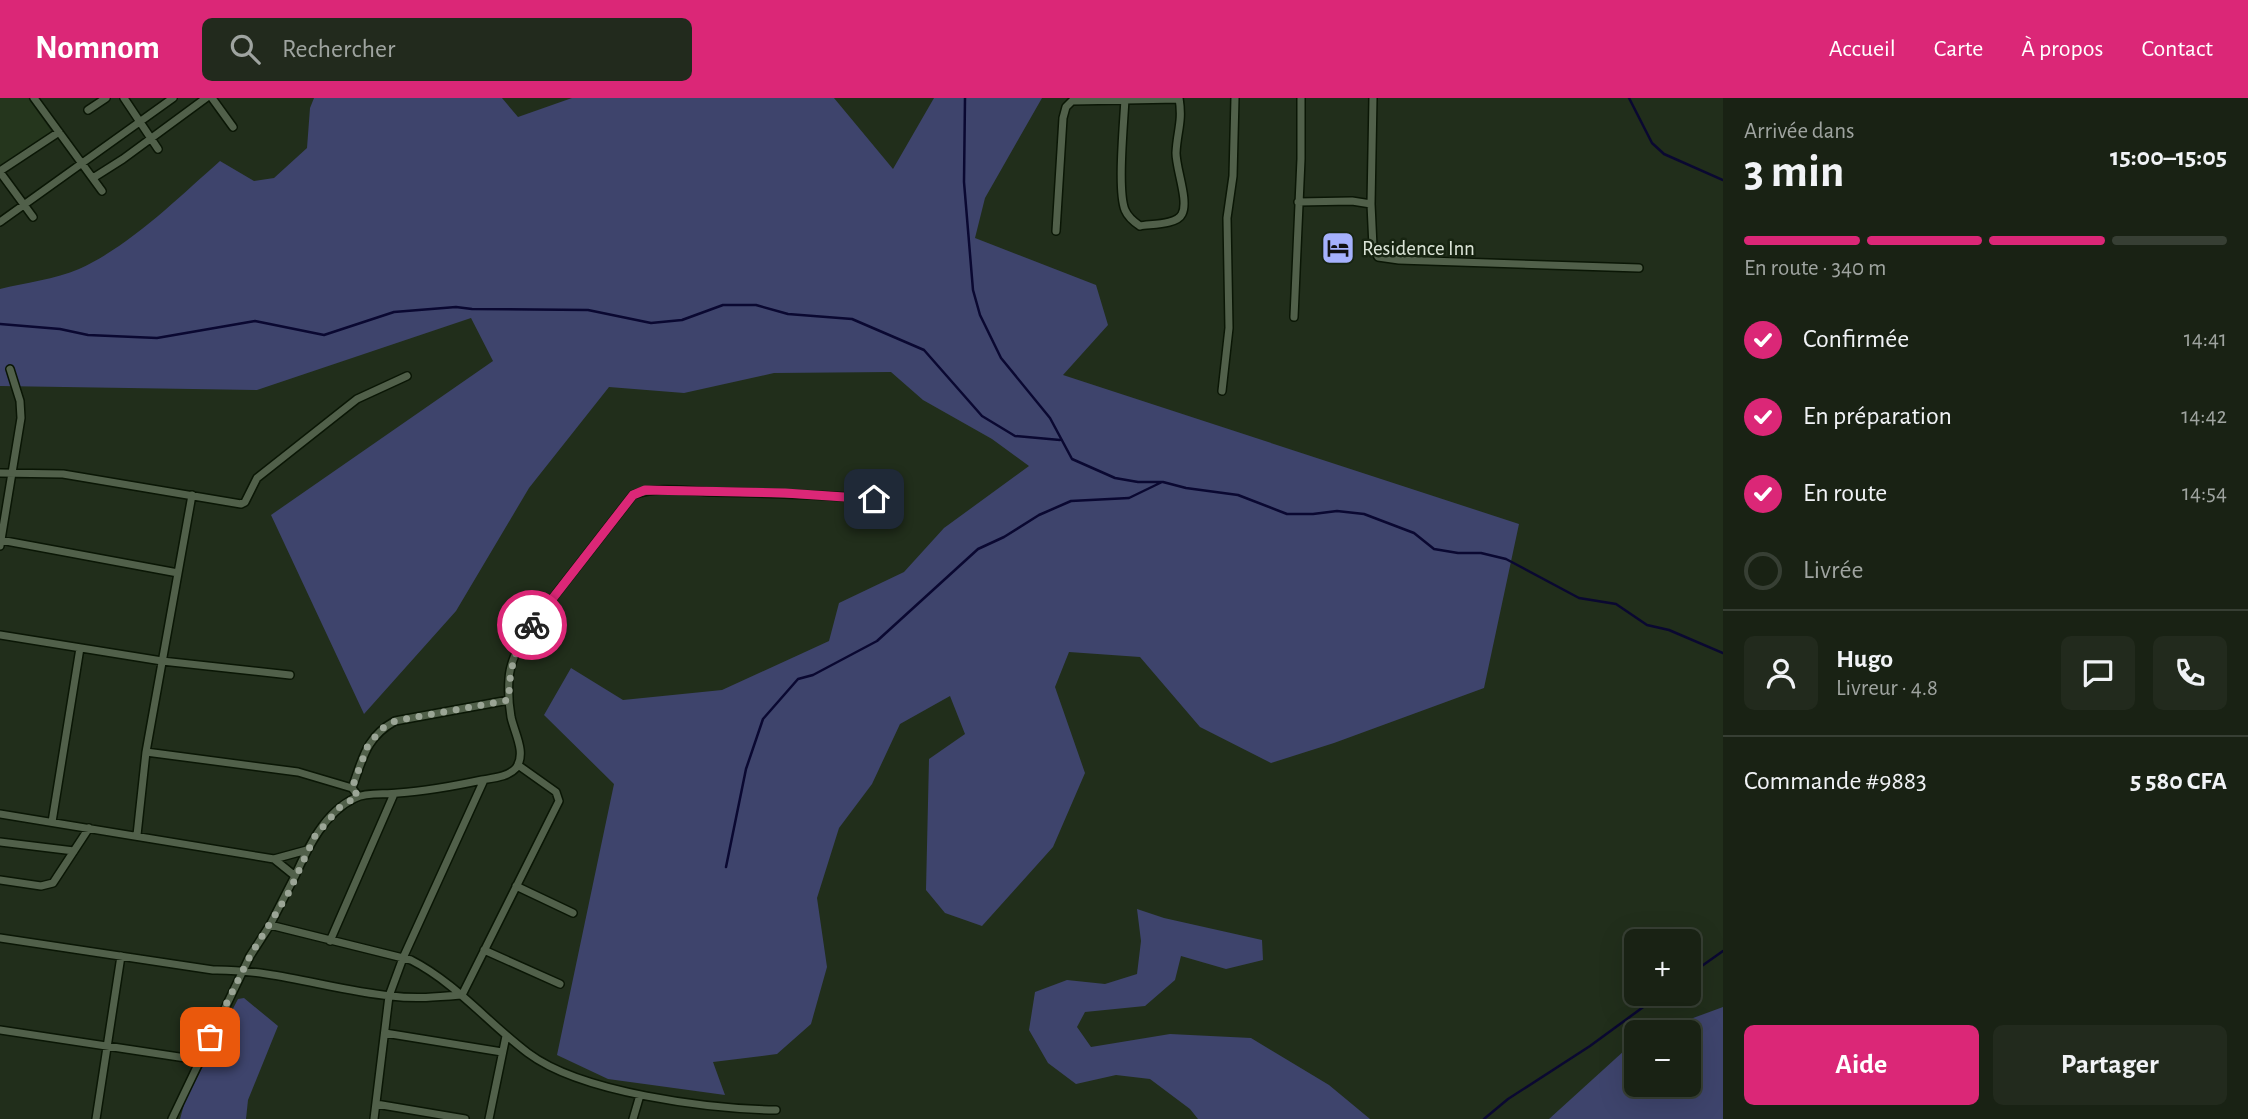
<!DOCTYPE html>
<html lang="fr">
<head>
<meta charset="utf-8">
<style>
  :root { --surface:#192214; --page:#222a1d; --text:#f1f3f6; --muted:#9fa4a0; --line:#373f34; --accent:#db2777 }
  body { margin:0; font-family:"Alegreya Sans",sans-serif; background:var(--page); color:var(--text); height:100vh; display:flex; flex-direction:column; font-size:26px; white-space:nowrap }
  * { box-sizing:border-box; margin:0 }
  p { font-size:23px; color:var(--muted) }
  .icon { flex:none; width:38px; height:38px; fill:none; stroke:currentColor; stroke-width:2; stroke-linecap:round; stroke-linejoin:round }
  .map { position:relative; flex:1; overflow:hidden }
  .side { display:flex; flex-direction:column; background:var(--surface); width:525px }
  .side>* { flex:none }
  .tools { position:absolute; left:1624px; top:831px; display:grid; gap:14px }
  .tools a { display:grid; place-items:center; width:77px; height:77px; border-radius:10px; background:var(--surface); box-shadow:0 7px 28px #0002,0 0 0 2px var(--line); font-size:35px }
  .pin { position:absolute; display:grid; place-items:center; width:60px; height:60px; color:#fff; margin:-30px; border-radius:14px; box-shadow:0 4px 10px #0006 }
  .courier { position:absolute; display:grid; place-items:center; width:70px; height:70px; margin:-35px; border:5px solid #db2777; border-radius:50%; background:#fff; color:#222; box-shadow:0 2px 9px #0007 }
  .summary em { font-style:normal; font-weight:700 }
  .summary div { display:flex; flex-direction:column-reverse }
  .summary { display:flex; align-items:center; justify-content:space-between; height:119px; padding:0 21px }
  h1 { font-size:46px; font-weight:700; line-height:52px }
  .bar { display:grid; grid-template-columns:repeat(4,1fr); gap:10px 7px; align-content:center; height:84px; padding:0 21px }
  .bar i { height:9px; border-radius:5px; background:var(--line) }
  .bar .on { background:var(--accent) }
  .bar p { grid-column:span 4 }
  .line { display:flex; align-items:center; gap:18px; padding:0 21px; border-top:2px solid var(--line) }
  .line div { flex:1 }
  .round { display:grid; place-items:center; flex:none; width:74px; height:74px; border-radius:10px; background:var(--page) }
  ol { padding:0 21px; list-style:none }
  li { display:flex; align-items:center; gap:21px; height:77px }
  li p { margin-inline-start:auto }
  li .icon { padding:7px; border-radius:50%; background:var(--accent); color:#fff; stroke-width:4 }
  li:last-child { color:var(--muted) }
  li i { width:38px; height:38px; border:4px solid var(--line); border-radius:50% }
  .primary-button { display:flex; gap:14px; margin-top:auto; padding:14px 21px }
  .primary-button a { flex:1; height:80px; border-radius:10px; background:var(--accent); color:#fff; font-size:28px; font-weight:700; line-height:80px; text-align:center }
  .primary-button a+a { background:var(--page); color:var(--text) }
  header { display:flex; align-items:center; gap:42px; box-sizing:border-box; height:98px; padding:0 35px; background:var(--accent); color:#fff }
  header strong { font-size:33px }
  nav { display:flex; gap:38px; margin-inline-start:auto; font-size:24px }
  .search { width:490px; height:63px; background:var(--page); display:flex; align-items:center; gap:18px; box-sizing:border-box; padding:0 24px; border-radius:10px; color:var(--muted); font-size:26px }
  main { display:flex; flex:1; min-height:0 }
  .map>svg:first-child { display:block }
  .built { fill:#25361d }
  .green { fill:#3e446c }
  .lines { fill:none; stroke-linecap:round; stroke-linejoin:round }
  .stream { stroke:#0a0831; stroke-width:2.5 }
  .minor-casing { stroke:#0a1605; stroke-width:10 }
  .minor { stroke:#51604a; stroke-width:7 }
  .done { stroke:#9ba596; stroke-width:7; stroke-dasharray:0 12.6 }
  .route { stroke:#db2777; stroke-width:9 }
  .labels { text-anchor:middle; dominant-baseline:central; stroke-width:5; stroke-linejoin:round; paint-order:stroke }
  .poi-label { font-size:21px; fill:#dce5d8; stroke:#172411; text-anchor:start }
</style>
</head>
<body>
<header>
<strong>Nomnom</strong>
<div class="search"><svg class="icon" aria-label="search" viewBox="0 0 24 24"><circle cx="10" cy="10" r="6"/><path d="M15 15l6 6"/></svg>Rechercher</div>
<nav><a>Accueil</a><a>Carte</a><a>À propos</a><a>Contact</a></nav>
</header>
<main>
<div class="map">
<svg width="1723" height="1021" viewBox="0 0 1723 1021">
  <rect width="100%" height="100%" fill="#212e1b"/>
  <path class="built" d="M0,0H28L54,37L0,71Z"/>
  <path class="green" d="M314,0H502L518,19L572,0H834L893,71L934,0H1042L985,100L975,140L1096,187L1108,227L1063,277L1519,426L1484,590L1334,645L1271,665L1200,629L1140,559L1069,554L1055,589L1085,675L1053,749L982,828L945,815L926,792L929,661L965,636L950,598L900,626L872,686L839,730L817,800L827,869L811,926L777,956L713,964L725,997L608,981L557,957L614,686L544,617L571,570L623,602L722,592L829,543L839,505L904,474L944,430L1029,368L992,341L923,302L891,274L774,275L684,295L609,289L529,390L456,513L364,616L271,417L493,263L471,220L257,292L0,288V191C24,185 56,181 79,171C130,148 178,100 220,63L254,83L274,80L307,50L310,10Z
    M1137,811L1164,820L1262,842L1263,862L1226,871L1181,858L1175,882L1145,908L1085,914L1077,929L1091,949L1170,936L1251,940L1329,987L1370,1021H1198L1190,1011L1150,981L1116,977L1076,986L1048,965L1029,932L1035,894L1067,882L1105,886L1137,876L1141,843Z
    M244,900L278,928L248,1002L246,1021H180L185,1003L238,901Z
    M1723,909V1021H1549L1636,942V987H1689V934H1655Z"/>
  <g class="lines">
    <path class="stream" d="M965,0L964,84L973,192L980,217L1001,260L1050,320L1072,361L1115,380L1138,384H1163L1186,390L1238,397L1287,416H1313L1337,413L1364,416L1414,435L1434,451L1458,455H1481L1506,461L1579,500L1616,506L1647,527L1669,532L1723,555
      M1629,0L1652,45L1664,56L1723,82
      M0,226L60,231L88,237L157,240L255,223L324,237L394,214L456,209L472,211L588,212L651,225L682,222L723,207H756L788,216L852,221L924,252L982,318L1015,338L1060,342
      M726,769L746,671L763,621L798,581L813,577L877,543L978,451L1004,439L1039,417L1071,403L1129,400L1162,384
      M1689,877L1723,853
      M1484,1021L1508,1001L1590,948L1661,896"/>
    <defs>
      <path id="minor" d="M34,0L102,93
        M124,0L158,51
        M212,0L233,29
        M1125,0C1124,24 1117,92 1125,112C1128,119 1134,124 1140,128C1150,126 1177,127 1182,116C1189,103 1176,71 1176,55C1177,33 1183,24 1179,0
        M88,12L106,0
        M0,73L59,34
        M0,74L33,119
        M93,80L123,61L206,0
        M1298,104L1352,103L1371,106L1373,149L1378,159L1399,162L1639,170
        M1371,106L1373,0
        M0,124L173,0
        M1056,133L1063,20L1066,9L1072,3L1179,1
        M1294,219L1301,61V0
        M1222,293L1229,230L1227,120L1233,78L1235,0
        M0,375L63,376L241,406L245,404L257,380L357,301L407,278
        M0,442L178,475
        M0,448L21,320L20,303L10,271
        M0,537L162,563L290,577
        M146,654L298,674L352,690L358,698
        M352,690C363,660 366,639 395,623L509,602
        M0,716L274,761L295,778L270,827L250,858L172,1021
        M52,724L80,550
        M137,737L146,654L192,397
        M0,744L74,753
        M274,761L307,752
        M295,778C308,749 325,714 355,700C367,694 385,697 398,695C426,693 454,688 482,682C493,680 508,679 516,670C527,655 514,634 511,619C509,607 508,594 509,581C510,563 519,548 528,532L633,397C657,388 687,393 713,394C766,395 820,396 874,401
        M0,782L41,788L53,785L89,730
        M516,788L573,815
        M270,827L411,862C456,885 488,925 528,955C581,995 709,1011 776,1012
        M0,840L213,872C274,871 331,892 391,898C415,901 438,899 462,897L559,703L556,694L518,667
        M330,843L394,696
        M484,852L560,886
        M0,932L199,962
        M385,935L502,954
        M376,1006L465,1021
        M96,1021L121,858
        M374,1021L389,898L403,860L484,682
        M489,1021L506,938
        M633,1021L640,997"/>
    </defs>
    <use href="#minor" class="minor-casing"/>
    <use href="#minor" class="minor"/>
  </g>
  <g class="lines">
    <path class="done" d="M210,939L250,858L288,796L315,738L340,709L358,698L352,690L368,647L383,630L395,623L509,602C509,574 514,550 532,527"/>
    <path class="route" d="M532,527L633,397L645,392L785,395L874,401"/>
  </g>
  <defs>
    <symbol id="hotel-square" viewBox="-11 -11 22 22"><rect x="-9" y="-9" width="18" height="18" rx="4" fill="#a5b1fc" stroke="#172411"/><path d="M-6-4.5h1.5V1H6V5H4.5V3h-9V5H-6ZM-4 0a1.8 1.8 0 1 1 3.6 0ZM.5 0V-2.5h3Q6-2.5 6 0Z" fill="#111"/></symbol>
  </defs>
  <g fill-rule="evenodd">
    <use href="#hotel-square" x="1319" y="131" width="38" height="38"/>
  </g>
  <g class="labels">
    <g class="poi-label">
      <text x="1362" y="150">Residence Inn</text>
    </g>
  </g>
</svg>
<div class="tools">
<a>+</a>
<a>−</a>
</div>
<div class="pin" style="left:210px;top:939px;background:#ea580c"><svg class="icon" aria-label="bag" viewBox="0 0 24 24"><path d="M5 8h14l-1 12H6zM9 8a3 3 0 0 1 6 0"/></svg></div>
<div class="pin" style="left:874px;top:401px;background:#1f2937"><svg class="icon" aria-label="home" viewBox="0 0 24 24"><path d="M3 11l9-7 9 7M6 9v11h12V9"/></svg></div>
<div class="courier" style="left:532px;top:527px"><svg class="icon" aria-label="bike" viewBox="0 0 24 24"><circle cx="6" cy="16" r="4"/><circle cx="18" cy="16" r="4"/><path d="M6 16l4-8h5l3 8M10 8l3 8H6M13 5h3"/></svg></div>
</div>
<section class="side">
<div class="summary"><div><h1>3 min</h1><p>Arrivée dans</p></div><em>15:00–15:05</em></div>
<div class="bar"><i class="on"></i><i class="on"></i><i class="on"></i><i></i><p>En route · 340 m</p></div>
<ol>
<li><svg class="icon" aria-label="check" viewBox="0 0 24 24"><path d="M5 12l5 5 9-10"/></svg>Confirmée<p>14:41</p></li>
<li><svg class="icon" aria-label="check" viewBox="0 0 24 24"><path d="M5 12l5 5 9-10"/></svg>En préparation<p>14:42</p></li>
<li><svg class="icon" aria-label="check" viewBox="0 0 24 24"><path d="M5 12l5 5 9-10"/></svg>En route<p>14:54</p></li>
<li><i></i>Livrée</li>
</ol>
<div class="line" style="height:126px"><a class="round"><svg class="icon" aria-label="person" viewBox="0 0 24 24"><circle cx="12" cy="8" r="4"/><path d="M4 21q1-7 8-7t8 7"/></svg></a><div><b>Hugo</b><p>Livreur · 4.8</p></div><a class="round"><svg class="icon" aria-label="chat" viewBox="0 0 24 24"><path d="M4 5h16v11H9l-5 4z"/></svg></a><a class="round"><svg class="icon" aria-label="phone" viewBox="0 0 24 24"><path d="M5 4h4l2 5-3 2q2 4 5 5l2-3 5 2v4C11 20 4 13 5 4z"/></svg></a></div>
<div class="line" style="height:91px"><div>Commande #9883</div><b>5 580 CFA</b></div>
<div class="primary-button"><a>Aide</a><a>Partager</a></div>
</section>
</main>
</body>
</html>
